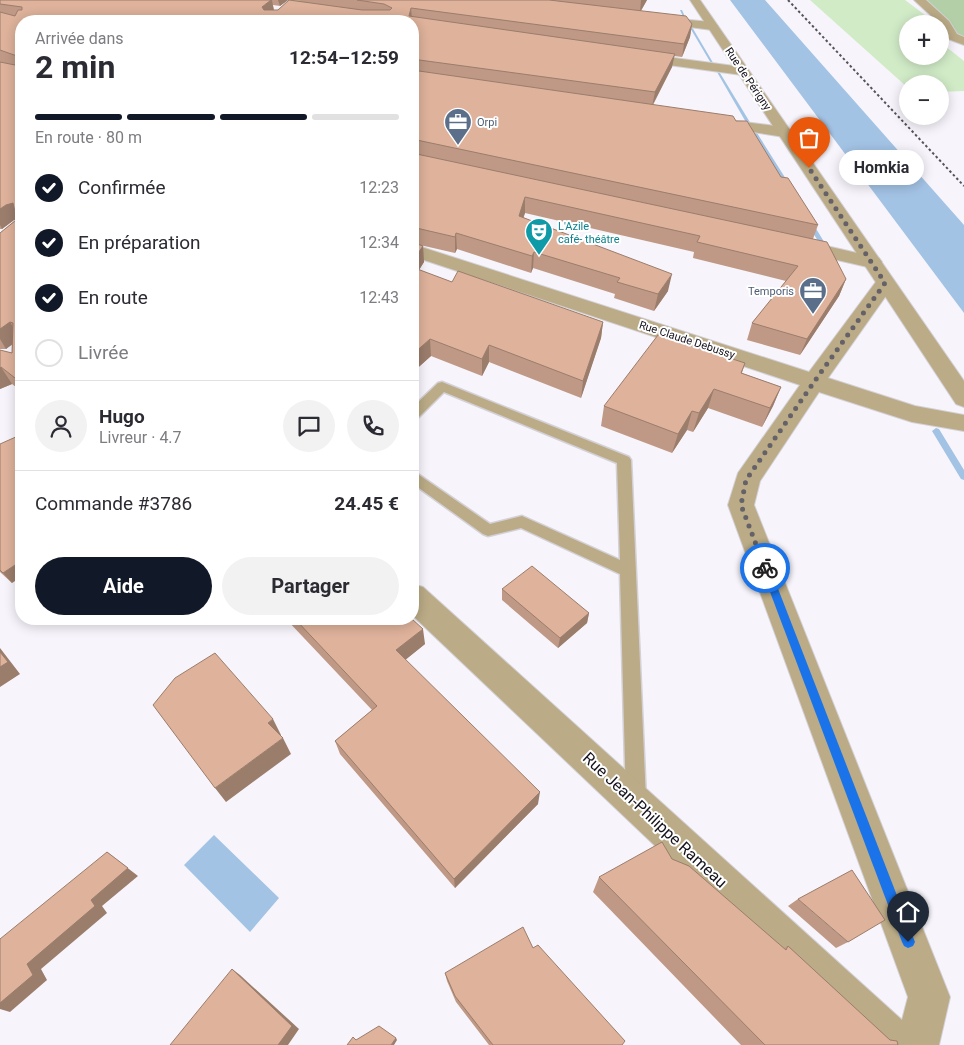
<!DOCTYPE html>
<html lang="fr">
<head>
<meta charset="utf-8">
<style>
  :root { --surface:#fff; --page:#f2f2f3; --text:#2b2b33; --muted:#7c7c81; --line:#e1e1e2; --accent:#111827 }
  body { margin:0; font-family:Roboto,sans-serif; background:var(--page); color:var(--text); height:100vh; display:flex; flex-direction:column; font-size:19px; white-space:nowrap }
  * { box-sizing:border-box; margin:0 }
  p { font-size:16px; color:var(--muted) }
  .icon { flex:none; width:28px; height:28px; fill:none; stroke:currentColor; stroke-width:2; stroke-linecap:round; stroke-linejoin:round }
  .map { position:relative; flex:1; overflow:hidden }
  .drawer { position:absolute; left:15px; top:15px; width:404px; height:610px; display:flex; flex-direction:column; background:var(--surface); border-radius:20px; box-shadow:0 2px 12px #0003 }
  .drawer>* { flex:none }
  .fabs { position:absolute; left:899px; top:15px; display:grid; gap:10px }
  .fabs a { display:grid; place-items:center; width:50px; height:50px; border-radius:50%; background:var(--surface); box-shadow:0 2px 12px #0003; font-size:25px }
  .pin { position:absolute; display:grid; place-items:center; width:42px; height:42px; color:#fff; margin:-51px -21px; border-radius:50% 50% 50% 0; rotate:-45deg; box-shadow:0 0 5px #0007 }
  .pin .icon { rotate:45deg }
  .courier { position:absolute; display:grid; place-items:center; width:50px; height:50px; margin:-25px; border:4px solid #1a73e8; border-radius:50%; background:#fff; color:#222; box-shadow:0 1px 6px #0007 }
  .bubble { position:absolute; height:35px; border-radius:18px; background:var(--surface); box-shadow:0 2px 12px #0003; font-size:16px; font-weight:700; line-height:35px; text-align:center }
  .head em { font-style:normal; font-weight:700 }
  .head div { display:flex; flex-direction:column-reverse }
  .head { display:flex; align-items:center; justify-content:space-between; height:85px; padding:0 20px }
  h1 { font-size:32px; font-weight:700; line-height:38px }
  .bar { display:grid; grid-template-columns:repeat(4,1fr); gap:8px 5px; align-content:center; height:60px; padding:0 20px }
  .bar i { height:6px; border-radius:4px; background:var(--line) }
  .bar .active { background:var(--accent) }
  .bar p { grid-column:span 4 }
  .line { display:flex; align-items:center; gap:12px; padding:0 20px; border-top:1px solid var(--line) }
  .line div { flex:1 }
  .round { display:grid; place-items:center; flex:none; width:52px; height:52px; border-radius:26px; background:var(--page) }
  ol { padding:0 20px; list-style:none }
  li { display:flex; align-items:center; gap:15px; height:55px }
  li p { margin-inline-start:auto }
  li .icon { padding:5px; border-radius:50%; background:var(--accent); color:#fff; stroke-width:4 }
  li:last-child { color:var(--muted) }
  li i { width:28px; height:28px; border:2px solid var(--line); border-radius:50% }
  .action { display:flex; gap:10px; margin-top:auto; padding:10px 20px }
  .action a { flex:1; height:58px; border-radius:30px; background:var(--accent); color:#fff; font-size:20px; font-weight:700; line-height:58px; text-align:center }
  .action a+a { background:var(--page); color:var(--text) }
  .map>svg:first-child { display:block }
  .green { fill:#d1ebc7 }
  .forest { fill:#b3cfa8 }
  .water { fill:#a3c3e5 }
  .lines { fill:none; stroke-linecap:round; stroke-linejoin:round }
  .stream { fill:#a3c3e5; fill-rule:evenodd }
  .service-casing { stroke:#d3d1d7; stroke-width:3 }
  .minor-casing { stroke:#d3d1d7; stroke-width:2 }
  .tertiary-casing { stroke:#d3d1d7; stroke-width:2 }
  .service { fill:#bbab86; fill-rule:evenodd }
  .minor { fill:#bbab86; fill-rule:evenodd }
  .tertiary { fill:#bbab86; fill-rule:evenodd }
  .rail { stroke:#54525a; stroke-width:2; stroke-dasharray:2.5 2.5; stroke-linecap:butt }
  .wall { fill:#bf9985 }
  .shaded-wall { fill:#9b7d6c }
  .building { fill:#deb29b; stroke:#9b7d6c }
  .route { fill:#1a73e8 }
  .done { stroke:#646169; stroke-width:5; stroke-dasharray:0 9 }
  .labels { text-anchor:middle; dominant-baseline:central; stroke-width:4; stroke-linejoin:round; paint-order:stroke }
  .far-street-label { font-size:11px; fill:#15121b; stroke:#fff }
  .far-service-label { font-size:11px; fill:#4e5e75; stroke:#fff; text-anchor:start }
  .far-culture-label { font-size:11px; fill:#0d838f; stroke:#fff; text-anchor:start }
  .near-street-label { font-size:16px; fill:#15121b; stroke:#fff }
</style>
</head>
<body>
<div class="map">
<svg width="964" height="1045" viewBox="0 0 964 1045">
  <rect width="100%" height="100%" fill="#f7f5fb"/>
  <path class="green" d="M810,0H905L937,24H908V56H940V42L964,61V91L940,92V84H908L907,87Z"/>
  <path class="forest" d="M919,0H964V40H960Z"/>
  <path class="water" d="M730,0H765L964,225V313Z
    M214,835L279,898L250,932L184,865Z"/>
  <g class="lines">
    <path class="stream" d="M680,10H682L687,21H685Z
      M689,26L692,27L715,66L712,65Z
      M717,72L720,73L751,124V125L747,124Z
      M753,132L757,133L791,187L790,188L785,187L753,133Z
      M808,222H812L826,245L825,246H821L807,223Z
      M936,428L939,429L964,470V480L961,479L932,431Z"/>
    <defs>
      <path id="service" d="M442,382L629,457L631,460L646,800L643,807L636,810L629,807L626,800L620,574L521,528L488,536L483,534L412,483V470L490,524L522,516L620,560L617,463L444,392L417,419L412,420V408L438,383Z"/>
      <path id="minor" d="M914,0H926L949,21L957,34L964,37V45L948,39L940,24Z
        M655,17L712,22L718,26L712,30L651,22L649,20Z
        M637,53L742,67L749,71L742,75L632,60L631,57L632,54Z
        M713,118L784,127L792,132L784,137L708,125L706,122L708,119Z
        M796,239L879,258L882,262L879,266L872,268L789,249L787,245L789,241Z
        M412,244L809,372L878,279L885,277L892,279L895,283L828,378L915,406L964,415V431L912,422L819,392L760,481L754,505L950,997L939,1045H865L412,615V584L423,587L902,1020L908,997L728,505L738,473L800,385L412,256Z"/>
      <path id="tertiary" d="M290,0H302L279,21H266Z
        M690,0H700L964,381V407L956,404Z"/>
    </defs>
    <use href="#service" class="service-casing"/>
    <use href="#minor" class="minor-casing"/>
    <use href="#tertiary" class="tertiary-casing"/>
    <use href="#service" class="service"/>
    <use href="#minor" class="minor"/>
    <use href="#tertiary" class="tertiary"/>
    <path class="rail" d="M788,0L964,186"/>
  </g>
  <path class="wall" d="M0,0H288L280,6L273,5L274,10H278L300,1V0H647L641,11L692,24L690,37L682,57L674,56L672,67L653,105L736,121L781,177L818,225L813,239L846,279L839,296L800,355L747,340L752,323L786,281L693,258L694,252L525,213L523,217L668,291L654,311L614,298L615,294L533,268L531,273L457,249L455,253L420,245L423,246L424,262L419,270L452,282L603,322L601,338L581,398L489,362L482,376L431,356L412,373V21H21V391L12,384L0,389V350L12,353V344L6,349H0V233L16,220H14L2,229H0Z
    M745,363L742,373L781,387L773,406L762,427L708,408L693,432L687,430L672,453L601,426L604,406Z
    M0,444L12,583L0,572Z
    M502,589L589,613L587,623L558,648L502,600Z
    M286,619H412L425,644L405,660L538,804L455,888L340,754L335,741L372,710Z
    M672,859L784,948L788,946L890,1040L898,1045H741L593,892L599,877Z
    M798,899L848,942L836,948L788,906Z
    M533,948L622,1045H489L456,1002L447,981L445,973Z"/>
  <path class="shaded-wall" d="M271,0H272L274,12L265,20L262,7Z
    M278,0H288L280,6Z
    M641,0H647L640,12Z
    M411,8L412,20L409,16Z
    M692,24L690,37L682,57L684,44Z
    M675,54L672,67L652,106L655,92Z
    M525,197V213L519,232V216Z
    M13,203L15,212L18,220H14L2,229L0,225V209L6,205Z
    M456,233L457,249L455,253V237Z
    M423,246L424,262L412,281V262Z
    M534,252L533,268L531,273L532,256Z
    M672,274L668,291L654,311L658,294Z
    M846,279L839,296L800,355L807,339Z
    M10,322L20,339L6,349L0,339V329Z
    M603,322L601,338L581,398L583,381Z
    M430,339L431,356L412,373V355Z
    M489,345V362L482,376V359Z
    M1,367L12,384L0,389V368Z
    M21,374V388L15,378Z
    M781,387L773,406L762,427L770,408Z
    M714,389L708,408L693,432L699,413Z
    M692,411L687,430L672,453L678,434Z
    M21,561V577L12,583L3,573Z
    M589,613L587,623L558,648L560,638Z
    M423,629L425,644L399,665L396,650Z
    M0,648L20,674L0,687Z
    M273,719L281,735L277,739L268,723Z
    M283,738L291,754L226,802L215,788Z
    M540,792L538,804L455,888L454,879Z
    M107,852L138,876L102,906L107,913L41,969L47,980L10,1012L0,1009V1003L27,964L91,900Z
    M232,969L240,975L299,1029L288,1045H278Z
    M396,1038L397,1040L394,1045H391Z"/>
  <path class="building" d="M0,0H271L262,7L264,10H278L289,0L362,10H390L392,8L384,4L357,0H549L686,16L692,24L684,44L411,8L409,16L675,54L655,92L412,59V21H21V212H15L13,203L6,205L0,209V62L15,65L17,63V56L0,50V12L15,16L18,10H22V7L0,4Z
    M412,70L733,116L736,121H747L781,177L788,178L818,225L412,139Z
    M412,153L827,242L846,279L807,339L752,323L798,266L697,242L700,236L525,197L519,216L672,274L658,294L617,282L620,278L534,252L532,256L456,233L455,237L412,227Z
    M21,216V374L15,378L1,367L0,368V350L12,353L13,323L10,322L0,329V233Z
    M412,242L423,246L412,262Z
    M412,267L452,282L458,271L603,322L583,381L489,345L482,359L430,339L412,355Z
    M658,335L745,363L741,373L781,387L770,408L714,389L699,413L692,411L678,434L604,406Z
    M18,436L21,438V561L3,573L0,570V444Z
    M532,566L589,613L560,638L502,589Z
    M295,619H412L423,629L396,650L540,792L454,879L335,741L377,706Z
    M0,652L8,662L0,667Z
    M215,653L273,719L268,723L283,738L215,788L153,705L175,678Z
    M662,842L672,859L689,866L786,950L788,946L890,1040L897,1041L898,1045H765L599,877Z
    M107,852L128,868L91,900L95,906L27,964L33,975L0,1003V939Z
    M852,870L885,920L848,942L798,899Z
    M523,927L533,948L538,945L625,1041L622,1045H493L455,996L445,973Z
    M232,969L292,1026L278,1045H170Z
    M379,1026L396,1038L391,1045H347L353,1037L356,1040Z"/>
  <path class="route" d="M765,564L770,568L915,942L913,946L908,948L904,946L902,942L761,568Z"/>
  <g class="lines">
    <path class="done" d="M765,568L741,505L746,480L814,382L885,283L809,168"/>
  </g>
  <defs>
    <symbol id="office-pin" viewBox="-11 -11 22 30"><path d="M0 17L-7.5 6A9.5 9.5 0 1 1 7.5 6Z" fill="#5c6f8a" stroke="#fff"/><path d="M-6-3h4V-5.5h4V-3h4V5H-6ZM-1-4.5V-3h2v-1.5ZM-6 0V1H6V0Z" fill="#fff"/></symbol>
    <symbol id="theatre-pin" viewBox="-11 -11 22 30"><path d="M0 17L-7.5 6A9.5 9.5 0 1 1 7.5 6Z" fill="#0f9aa8" stroke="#fff"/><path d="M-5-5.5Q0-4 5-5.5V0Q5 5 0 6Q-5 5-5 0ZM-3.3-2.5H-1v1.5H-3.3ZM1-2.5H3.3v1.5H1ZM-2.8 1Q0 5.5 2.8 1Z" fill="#fff"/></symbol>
  </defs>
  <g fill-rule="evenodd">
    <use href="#office-pin" x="442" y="106" width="32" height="43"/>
    <use href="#theatre-pin" x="523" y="216" width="32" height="43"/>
    <use href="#office-pin" x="797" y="275" width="32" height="43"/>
  </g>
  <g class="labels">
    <g class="far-street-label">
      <text transform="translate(748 79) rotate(56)">Rue de Périgny</text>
      <text transform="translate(687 340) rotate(18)">Rue Claude Debussy</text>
    </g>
    <g class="far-service-label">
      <text x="477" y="122">Orpi</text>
      <text x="794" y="291" text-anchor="end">Temporis</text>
    </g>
    <g class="far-culture-label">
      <text x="558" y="226">L'Azile<tspan x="558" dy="13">café- théâtre</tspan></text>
    </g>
    <g class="near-street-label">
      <text transform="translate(655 820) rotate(43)">Rue Jean-Philippe Rameau</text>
    </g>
  </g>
</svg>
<div class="fabs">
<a>+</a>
<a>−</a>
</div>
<div class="pin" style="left:809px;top:168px;background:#ea580c"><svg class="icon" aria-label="bag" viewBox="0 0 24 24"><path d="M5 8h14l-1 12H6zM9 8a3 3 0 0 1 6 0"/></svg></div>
<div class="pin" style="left:908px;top:942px;background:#1f2937"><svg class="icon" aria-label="home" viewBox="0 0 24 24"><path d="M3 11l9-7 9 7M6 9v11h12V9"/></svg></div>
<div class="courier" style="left:765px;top:568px"><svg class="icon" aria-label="bike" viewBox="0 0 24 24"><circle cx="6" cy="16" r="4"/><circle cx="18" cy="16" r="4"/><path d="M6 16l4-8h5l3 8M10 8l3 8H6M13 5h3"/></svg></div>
<div class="bubble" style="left:839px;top:150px;width:85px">Homkia</div>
<section class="drawer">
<div class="head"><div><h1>2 min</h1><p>Arrivée dans</p></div><em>12:54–12:59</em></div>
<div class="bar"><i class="active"></i><i class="active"></i><i class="active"></i><i></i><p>En route · 80 m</p></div>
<ol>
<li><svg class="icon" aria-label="check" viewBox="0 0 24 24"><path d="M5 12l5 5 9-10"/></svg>Confirmée<p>12:23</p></li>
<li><svg class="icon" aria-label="check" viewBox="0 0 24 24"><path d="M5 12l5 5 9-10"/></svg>En préparation<p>12:34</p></li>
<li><svg class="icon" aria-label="check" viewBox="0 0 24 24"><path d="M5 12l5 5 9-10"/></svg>En route<p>12:43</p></li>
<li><i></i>Livrée</li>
</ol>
<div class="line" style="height:90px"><a class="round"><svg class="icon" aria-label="person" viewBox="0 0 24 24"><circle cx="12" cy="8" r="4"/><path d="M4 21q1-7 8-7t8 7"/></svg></a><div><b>Hugo</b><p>Livreur · 4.7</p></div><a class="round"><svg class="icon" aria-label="chat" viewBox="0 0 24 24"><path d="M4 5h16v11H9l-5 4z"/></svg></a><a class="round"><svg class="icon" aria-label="phone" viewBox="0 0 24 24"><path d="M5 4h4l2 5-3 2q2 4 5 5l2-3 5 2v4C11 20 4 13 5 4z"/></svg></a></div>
<div class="line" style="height:65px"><div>Commande #3786</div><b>24.45 €</b></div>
<div class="action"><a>Aide</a><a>Partager</a></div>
</section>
</div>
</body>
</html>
